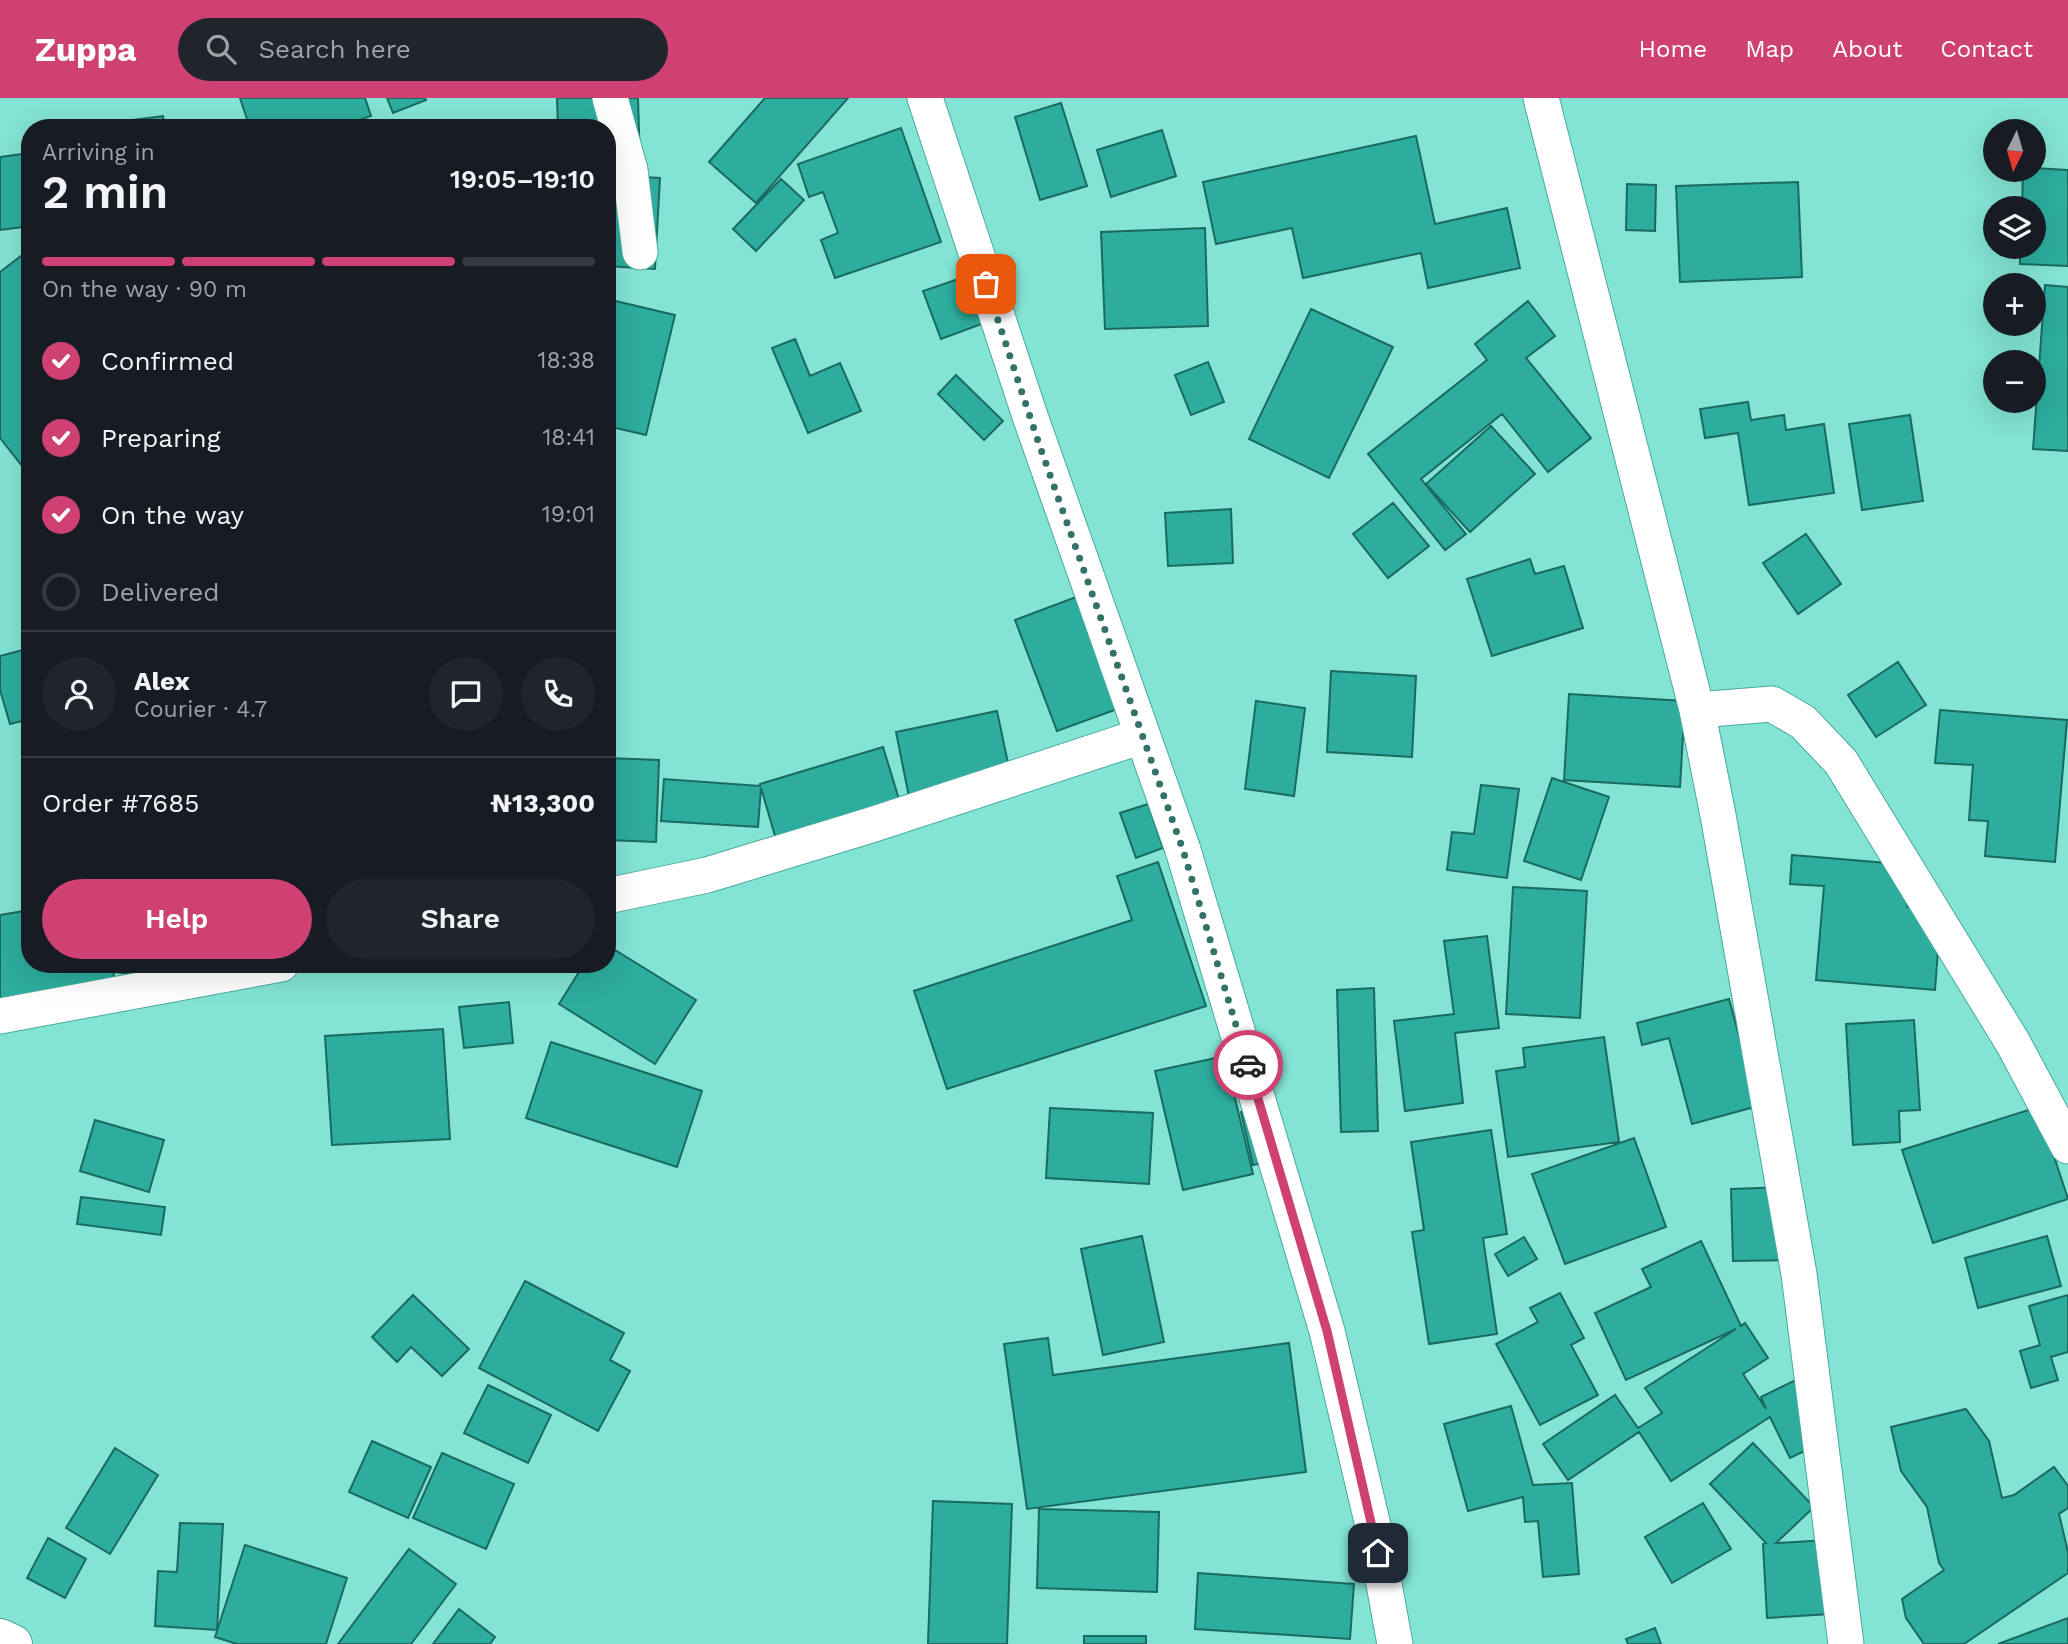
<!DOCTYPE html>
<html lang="en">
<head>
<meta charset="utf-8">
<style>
  :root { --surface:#171b24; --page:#20242c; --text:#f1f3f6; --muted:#9ea1a6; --line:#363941; --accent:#ce4172 }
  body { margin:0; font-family:"Work Sans",sans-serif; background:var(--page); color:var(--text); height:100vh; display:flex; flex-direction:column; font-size:26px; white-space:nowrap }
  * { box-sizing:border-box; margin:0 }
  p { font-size:23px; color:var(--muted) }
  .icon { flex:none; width:38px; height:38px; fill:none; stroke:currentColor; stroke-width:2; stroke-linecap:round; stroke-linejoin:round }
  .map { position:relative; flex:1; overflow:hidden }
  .panel { position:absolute; left:21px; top:21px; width:595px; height:854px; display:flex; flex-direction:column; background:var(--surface); border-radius:28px; box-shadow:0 7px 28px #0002 }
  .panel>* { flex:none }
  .needle { width:46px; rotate:185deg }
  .fabs { position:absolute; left:1983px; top:21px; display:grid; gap:14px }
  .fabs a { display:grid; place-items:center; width:63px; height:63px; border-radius:50%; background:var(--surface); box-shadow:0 7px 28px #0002; font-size:35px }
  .pin { position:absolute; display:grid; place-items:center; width:60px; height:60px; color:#fff; margin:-30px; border-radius:14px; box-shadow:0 4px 10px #0006 }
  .courier { position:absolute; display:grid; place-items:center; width:70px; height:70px; margin:-35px; border:5px solid #ce4172; border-radius:50%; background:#fff; color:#222; box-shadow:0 2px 9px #0007 }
  .overview em { font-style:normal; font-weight:600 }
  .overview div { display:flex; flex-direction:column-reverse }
  .overview { display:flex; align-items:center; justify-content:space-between; height:119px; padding:0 21px }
  h1 { font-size:46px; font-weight:600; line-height:52px }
  .bar { display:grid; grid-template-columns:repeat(4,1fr); gap:10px 7px; align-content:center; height:84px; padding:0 21px }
  .bar i { height:9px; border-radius:5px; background:var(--line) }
  .bar .active { background:var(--accent) }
  .bar p { grid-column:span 4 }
  .line { display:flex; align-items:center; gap:18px; padding:0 21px; border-top:2px solid var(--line) }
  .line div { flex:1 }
  .round { display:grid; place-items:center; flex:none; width:74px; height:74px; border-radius:37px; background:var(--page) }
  ol { padding:0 21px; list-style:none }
  li { display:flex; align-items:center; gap:21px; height:77px }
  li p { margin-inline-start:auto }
  li .icon { padding:7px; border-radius:50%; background:var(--accent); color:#fff; stroke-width:4 }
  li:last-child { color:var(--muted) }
  li i { width:38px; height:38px; border:4px solid var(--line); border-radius:50% }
  .cta { display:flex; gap:14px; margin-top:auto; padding:14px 21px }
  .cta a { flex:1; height:80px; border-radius:42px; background:var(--accent); color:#fff; font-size:28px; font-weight:600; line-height:80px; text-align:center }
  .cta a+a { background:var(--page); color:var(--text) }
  header { display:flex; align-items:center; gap:42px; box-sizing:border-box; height:98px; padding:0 35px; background:var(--accent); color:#fff }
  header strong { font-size:33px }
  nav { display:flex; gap:38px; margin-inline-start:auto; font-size:24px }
  .search { width:490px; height:63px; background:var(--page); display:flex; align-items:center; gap:18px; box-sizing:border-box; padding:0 24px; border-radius:38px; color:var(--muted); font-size:26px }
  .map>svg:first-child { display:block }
  .building { fill:#2cad9e; stroke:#1b6a60; stroke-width:2 }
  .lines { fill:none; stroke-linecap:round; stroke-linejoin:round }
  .street-casing { stroke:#47aa9d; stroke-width:37 }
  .highway-casing { stroke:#47aa9d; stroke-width:40 }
  .street { stroke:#fff; stroke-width:35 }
  .highway { stroke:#fff; stroke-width:38 }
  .done { stroke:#337169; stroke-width:7; stroke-dasharray:0 12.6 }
  .route { stroke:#ce4172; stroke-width:9 }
</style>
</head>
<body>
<header>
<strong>Zuppa</strong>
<div class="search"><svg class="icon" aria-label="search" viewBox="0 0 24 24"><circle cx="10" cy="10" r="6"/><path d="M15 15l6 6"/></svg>Search here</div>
<nav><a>Home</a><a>Map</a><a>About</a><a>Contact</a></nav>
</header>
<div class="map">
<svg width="2068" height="1546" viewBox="0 0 2068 1546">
  <rect width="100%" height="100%" fill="#83e3d4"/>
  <path class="building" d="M240,0H365L371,18L336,30H276L274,23L250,30Z
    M387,0H425L426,2L393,15Z
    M557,0H638L640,65L607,66V30H558Z
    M765,0H848L756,105L709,64Z
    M1061,5L1087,88L1040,102L1015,19Z
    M163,18L165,30H78V29Z
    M528,27V30H421V29Z
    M901,30L941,144L835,180L821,142L838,135L823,94L809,99L798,66Z
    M1162,32L1176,78L1111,99L1097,52Z
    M1416,38L1435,126L1507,110L1520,170L1428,190L1421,155L1303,180L1292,130L1216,146L1203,84Z
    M30,55V128L0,132V59Z
    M2034,70L2068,72V168L2020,166V149H2034V110H2022L2023,72H2034Z
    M607,77L660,80L655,171L607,168Z
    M781,81L804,102L756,153L733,131Z
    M1798,84L1802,179L1680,184L1676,88Z
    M1627,86L1656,87L1655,133L1626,132Z
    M1205,130L1208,228L1105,231L1101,134Z
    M30,151V378L0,340V174Z
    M970,177L987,224L941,241L923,193Z
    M2045,187L2068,189V353L2033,351Z
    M607,201L675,217L646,337L607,328Z
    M1528,203L1555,238L1526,260L1591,340L1548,374L1502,316L1421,381L1466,436L1445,452L1368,356L1487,262L1475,246Z
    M1311,211L1393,249L1329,380L1249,341Z
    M795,241L810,278L840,265L861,313L808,335L772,250Z
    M1208,264L1224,304L1191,317L1175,277Z
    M956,277L1003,323L984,342L938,296Z
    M1748,304L1751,322L1784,317L1786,332L1824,326L1834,395L1749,407L1738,335L1705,340L1700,311Z
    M1910,317L1923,403L1862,412L1849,326Z
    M1491,328L1535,376L1470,434L1426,386Z
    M1393,405L1429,448L1388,480L1353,436Z
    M1231,411L1233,465L1168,468L1165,415Z
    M1806,436L1841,486L1798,516L1763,465Z
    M1530,461L1535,476L1564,468L1583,530L1492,558L1467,481Z
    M1092,493L1134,605L1057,633L1015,522Z
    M30,550V621L10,626L0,592V558Z
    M1898,564L1926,607L1876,639L1848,597Z
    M1331,573L1416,578L1412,659L1327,654Z
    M1569,596L1685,603L1680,689L1564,682Z
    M1256,603L1305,610L1294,698L1245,691Z
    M1940,612L2067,622L2055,764L1985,758L1988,723L1969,722L1973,667L1935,665Z
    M997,613L1011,679L909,699L896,634Z
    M883,649L902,711L778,748L761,690L758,729L661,723L664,681L760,688V686Z
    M607,660L659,662L656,744L607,742Z
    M1552,680L1609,699L1581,782L1524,763Z
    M1481,687L1519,691L1507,780L1447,772L1452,734L1474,736Z
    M1148,706L1163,750L1136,760L1120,715Z
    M1792,757L1911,767L1907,809L1941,812L1935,892L1816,882L1824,788L1790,786Z
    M1158,764L1206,908L947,991L914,893L1132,822L1117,778Z
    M1513,789L1587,793L1580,920L1506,916Z
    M30,812V866H306L171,888L141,877L114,874L110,906L0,924V817Z
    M1487,838L1499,930L1455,935L1463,1005L1405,1013L1394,923L1454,916L1444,843Z
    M607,847L696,902L655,966L559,906L584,866H607Z
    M1374,890L1378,1033L1341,1034L1337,892Z
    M1729,901L1758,1008L1692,1026L1669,940L1642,947L1637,925Z
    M509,904L513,945L464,950L459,909Z
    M1914,922L1920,1012L1899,1013L1900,1044L1853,1047L1846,926Z
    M443,931L450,1041L332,1047L325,938Z
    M1604,939L1619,1044L1508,1059L1496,973L1525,969L1523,950Z
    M551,944L702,993L677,1069L526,1020Z
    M1225,958L1253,1076L1183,1092L1155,973Z
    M1260,1009L1272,1063L1253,1067L1241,1014Z
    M2038,1009L2068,1101L1933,1145L1902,1052Z
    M1050,1010L1153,1015L1149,1086L1046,1080Z
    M95,1022L164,1042L149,1094L80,1073Z
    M1491,1032L1507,1136L1483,1140L1497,1236L1429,1246L1412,1134L1424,1132L1411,1044Z
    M1634,1040L1666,1129L1565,1166L1532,1076Z
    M1784,1089L1787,1162L1733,1163L1731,1091Z
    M81,1099L165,1109L161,1137L77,1126Z
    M1142,1138L1164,1244L1103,1257L1081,1151Z
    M2047,1138L2061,1188L1978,1210L1965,1160Z
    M1524,1139L1537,1161L1508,1178L1495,1156Z
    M1701,1143L1741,1228L1745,1225L1768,1260L1743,1276L1766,1311L1761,1299L1804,1278L1834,1339L1790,1360L1770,1319L1671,1383L1639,1334L1568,1382L1543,1346L1615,1297L1638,1330L1662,1315L1645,1290L1736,1231L1626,1282L1595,1215L1651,1189L1642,1171Z
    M525,1183L624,1235L610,1262L630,1273L598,1333L479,1270Z
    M1560,1195L1584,1240L1571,1247L1598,1297L1540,1327L1496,1246L1538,1224L1530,1210Z
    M413,1197L469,1251L442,1278L411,1249L397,1264L372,1239Z
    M2068,1197V1254L2051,1259L2058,1282L2031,1290L2020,1253L2040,1247L2029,1208Z
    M1048,1240L1053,1277L1289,1245L1306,1374L1027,1411L1004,1246Z
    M488,1287L551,1317L528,1365L464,1335Z
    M1511,1308L1533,1387L1572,1385L1579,1476L1543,1479L1538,1423L1525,1424L1523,1399L1468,1413L1444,1326Z
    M1966,1311L1989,1343L2002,1400L2014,1397L2054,1369L2068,1388V1410L2059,1416L2068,1454V1475L1964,1546H1924L1906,1520L1902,1501L1944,1472L1939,1465L1927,1409L1901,1373L1891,1329Z
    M372,1343L431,1369L408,1420L349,1394Z
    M1753,1345L1814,1409L1776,1445L1827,1442L1830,1516L1767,1520L1763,1446L1766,1445L1710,1386Z
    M115,1350L158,1377L110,1456L66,1430Z
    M442,1355L514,1386L486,1451L413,1420Z
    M933,1403L1012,1406L1007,1546H928Z
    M1703,1405L1731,1451L1672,1485L1645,1439Z
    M1039,1411L1159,1414L1157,1494L1037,1490Z
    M180,1425L223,1426L217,1532L155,1528L158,1473L177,1474Z
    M48,1440L86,1461L65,1500L27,1480Z
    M245,1447L347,1480L326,1546H237L215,1539Z
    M409,1451L456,1486L411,1546H338Z
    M1198,1475L1354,1486L1350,1541L1195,1531Z
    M459,1511L495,1539L490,1546H433Z
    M2068,1520V1546H1998Z
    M1655,1530L1661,1546H1628L1626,1541Z
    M1084,1538H1146V1546H1084Z"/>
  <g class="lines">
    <defs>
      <path id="street" d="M610,0L630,72L640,154
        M925,0L1030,318L1183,752L1327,1233L1374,1432L1395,1546
        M1541,0L1697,612L1718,717L1799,1176L1846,1546
        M1697,612L1772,606L1803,624L1841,664L2013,945L2068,1048
        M607,798L707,777L871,727L1142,638
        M0,918L281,866"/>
      <path id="highway" d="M0,1540L13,1546"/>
    </defs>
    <use href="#street" class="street-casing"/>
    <use href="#highway" class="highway-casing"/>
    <use href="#street" class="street"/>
    <use href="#highway" class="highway"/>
  </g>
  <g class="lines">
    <path class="done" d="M986,186L1038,343L1183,752L1248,967"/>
    <path class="route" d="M1248,967L1327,1233L1378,1455"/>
  </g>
</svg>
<div class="fabs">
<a><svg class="needle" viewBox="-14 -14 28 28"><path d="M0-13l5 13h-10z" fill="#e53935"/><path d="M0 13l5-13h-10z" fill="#9ea1a6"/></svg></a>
<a><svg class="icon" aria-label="layers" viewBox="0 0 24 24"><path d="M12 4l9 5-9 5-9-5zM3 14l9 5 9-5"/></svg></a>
<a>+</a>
<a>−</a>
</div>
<div class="pin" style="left:986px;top:186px;background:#ea580c"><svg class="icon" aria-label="bag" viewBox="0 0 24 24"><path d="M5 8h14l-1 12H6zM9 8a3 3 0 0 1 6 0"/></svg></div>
<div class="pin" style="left:1378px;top:1455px;background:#1f2937"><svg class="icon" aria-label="home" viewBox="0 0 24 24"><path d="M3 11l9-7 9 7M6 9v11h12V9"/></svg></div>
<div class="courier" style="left:1248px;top:967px"><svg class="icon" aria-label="car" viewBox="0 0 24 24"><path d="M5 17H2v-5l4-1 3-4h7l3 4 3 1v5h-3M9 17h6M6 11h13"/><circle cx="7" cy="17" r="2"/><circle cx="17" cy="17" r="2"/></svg></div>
<section class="panel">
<div class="overview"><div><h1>2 min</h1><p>Arriving in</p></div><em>19:05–19:10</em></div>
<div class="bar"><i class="active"></i><i class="active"></i><i class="active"></i><i></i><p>On the way · 90 m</p></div>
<ol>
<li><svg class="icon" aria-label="check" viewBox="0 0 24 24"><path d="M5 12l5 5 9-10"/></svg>Confirmed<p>18:38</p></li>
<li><svg class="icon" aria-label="check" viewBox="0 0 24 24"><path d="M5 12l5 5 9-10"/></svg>Preparing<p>18:41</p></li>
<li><svg class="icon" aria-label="check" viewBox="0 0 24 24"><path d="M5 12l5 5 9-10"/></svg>On the way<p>19:01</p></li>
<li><i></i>Delivered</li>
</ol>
<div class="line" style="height:126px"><a class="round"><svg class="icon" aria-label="person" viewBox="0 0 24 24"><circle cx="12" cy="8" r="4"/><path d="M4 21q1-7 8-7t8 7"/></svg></a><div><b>Alex</b><p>Courier · 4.7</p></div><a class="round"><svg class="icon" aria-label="chat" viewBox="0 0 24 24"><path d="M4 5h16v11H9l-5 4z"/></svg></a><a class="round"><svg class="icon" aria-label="phone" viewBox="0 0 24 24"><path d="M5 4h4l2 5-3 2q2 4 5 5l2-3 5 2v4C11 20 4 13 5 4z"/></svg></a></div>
<div class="line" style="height:91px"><div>Order #7685</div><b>₦13,300</b></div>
<div class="cta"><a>Help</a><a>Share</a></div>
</section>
</div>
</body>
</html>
